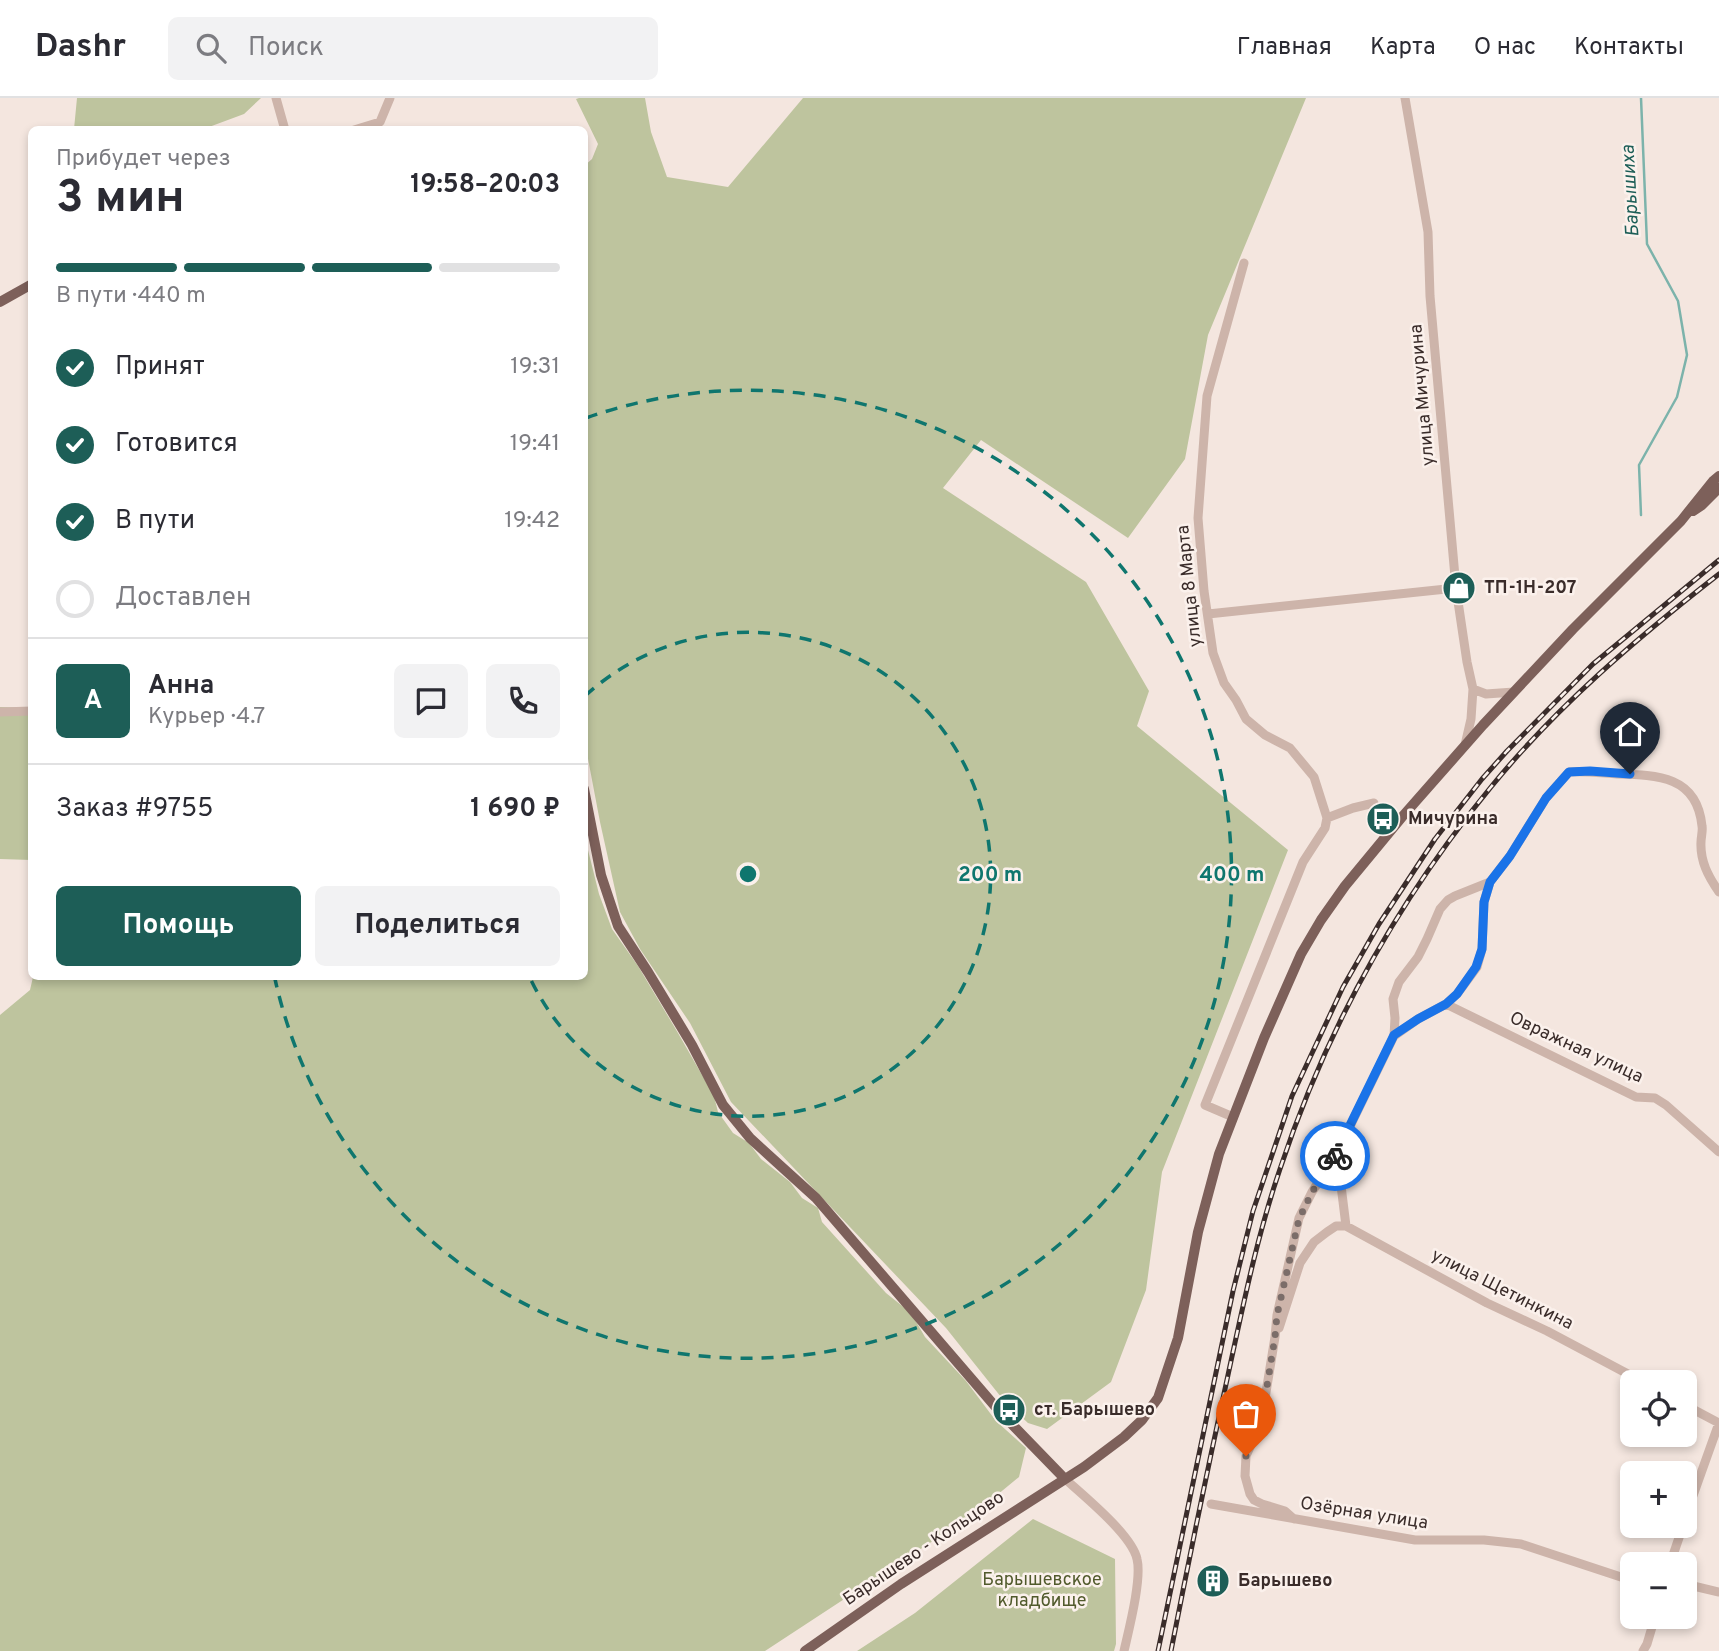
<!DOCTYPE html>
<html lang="ru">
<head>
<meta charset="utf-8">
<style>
  :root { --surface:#fff; --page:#f2f2f3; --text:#2b2b33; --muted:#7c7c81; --line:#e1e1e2; --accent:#1d5e57 }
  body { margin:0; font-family:Overpass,sans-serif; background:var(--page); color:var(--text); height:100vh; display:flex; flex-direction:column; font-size:26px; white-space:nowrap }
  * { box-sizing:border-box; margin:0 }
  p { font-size:23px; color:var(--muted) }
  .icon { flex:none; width:38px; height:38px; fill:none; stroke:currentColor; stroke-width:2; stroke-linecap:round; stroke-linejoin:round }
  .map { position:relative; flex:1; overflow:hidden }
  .panel { position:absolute; left:28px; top:28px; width:560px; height:854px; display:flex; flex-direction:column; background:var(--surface); border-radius:10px; box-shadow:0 4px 10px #0003 }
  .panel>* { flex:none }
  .tools { position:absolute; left:1620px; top:1272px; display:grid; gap:14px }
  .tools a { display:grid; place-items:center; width:77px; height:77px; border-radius:10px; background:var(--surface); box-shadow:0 4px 10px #0003; font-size:35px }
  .pin { position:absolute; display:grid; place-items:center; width:60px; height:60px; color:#fff; margin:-72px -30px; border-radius:50% 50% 50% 0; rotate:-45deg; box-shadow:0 0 7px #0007 }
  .pin .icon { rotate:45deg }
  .courier { position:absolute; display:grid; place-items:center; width:70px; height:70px; margin:-35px; border:5px solid #1a73e8; border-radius:50%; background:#fff; color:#222; box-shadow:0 2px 9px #0007 }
  .summary em { font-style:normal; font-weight:700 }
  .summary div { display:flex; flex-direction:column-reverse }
  .summary { display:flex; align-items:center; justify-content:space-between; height:119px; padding:0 28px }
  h1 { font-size:46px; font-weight:700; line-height:52px }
  .bar { display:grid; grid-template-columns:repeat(4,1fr); gap:10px 7px; align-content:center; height:84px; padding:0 28px }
  .bar i { height:9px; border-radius:5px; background:var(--line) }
  .bar .current { background:var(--accent) }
  .bar p { grid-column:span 4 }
  .line { display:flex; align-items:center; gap:18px; padding:0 28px; border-top:2px solid var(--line) }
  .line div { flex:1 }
  .round { display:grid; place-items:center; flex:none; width:74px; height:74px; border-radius:10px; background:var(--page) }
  ol { padding:0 28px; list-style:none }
  li { display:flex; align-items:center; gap:21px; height:77px }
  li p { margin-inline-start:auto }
  li .icon { padding:7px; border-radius:50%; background:var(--accent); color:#fff; stroke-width:4 }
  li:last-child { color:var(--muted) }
  li i { width:38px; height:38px; border:4px solid var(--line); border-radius:50% }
  .action { display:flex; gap:14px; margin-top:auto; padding:14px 28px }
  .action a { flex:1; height:80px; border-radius:10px; background:var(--accent); color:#fff; font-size:28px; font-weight:700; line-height:80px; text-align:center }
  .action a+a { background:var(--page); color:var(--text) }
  header { display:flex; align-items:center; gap:42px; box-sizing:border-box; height:98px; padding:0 35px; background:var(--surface); border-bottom:2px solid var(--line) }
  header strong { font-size:33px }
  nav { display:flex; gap:38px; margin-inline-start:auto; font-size:24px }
  .search { width:490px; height:63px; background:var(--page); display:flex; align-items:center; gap:18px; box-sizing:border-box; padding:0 24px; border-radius:10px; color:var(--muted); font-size:26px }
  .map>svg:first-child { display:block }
  .green { fill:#bec49e }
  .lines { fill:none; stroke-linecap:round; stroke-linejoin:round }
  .stream { stroke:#7cb3ab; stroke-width:2.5 }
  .minor { stroke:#cdb4aa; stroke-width:9 }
  .major { stroke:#7d605a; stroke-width:10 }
  .rail-casing { stroke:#3a2c2a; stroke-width:5 }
  .rail { stroke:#fbf1ec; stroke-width:2.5; stroke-dasharray:8; stroke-linecap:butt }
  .done { stroke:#7b6d69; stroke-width:7; stroke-dasharray:0 12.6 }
  .route { stroke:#1a73e8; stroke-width:9 }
  .ring { fill:none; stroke:#0f766e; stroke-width:3.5; stroke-dasharray:12 9 }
  .labels { text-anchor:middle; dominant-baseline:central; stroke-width:5; stroke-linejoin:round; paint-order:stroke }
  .street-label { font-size:18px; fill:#3a2c2a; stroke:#fbf1ec }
  .poi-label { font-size:18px; font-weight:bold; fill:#3a2c2a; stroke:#fbf1ec; text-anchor:start }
  .park-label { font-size:18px; fill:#515a2c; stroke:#fbf1ec }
  .water-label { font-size:19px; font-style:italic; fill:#1d5e57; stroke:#fbf1ec }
  .centre { fill:#0f766e; stroke:#fbf1ec; stroke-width:3.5 }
  .ring-label { font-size:21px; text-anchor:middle; font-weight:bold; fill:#0f766e; stroke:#fbf1ec; stroke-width:5; stroke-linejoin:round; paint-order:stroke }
</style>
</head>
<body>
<header>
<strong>Dashr</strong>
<div class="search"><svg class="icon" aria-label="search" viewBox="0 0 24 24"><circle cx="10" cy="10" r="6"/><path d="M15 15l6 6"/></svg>Поиск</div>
<nav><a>Главная</a><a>Карта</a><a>О нас</a><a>Контакты</a></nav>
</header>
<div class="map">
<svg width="1719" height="1553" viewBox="0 0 1719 1553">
  <rect width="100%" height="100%" fill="#f4e6df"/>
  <path class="green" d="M77,0H261L244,16L209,29L207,31H74Z
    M579,0H645L651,34L667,79L728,89L803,0H1306L1208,237L1185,361L1128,440L981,342L943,390L1086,484L1149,593L1137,628L1288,752L1162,1074L1146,1192L1111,1284L1047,1331L1028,1325L1005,1304L946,1230L731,1004L690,925L640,851L620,814L600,724L585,645L584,161L588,159L584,122V68L592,61L598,46L576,1Z
    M0,609L31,610V762L0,761Z
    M585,740L599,796L612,831L638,868L678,935L714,998L718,1014L733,1035L749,1045L761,1061L790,1084L802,1100L818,1110L822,1124L886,1195L911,1215L925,1239L966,1283L996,1323L1026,1350L1019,1379L974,1416L765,1553H0V917L30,892L33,879L584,878Z
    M1033,1421L1115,1461L1116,1546L1114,1553H857L915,1515Z"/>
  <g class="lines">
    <path class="stream" d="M1641,417L1639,367L1677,299L1687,257L1678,203L1647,146L1641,0"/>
    <path class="minor" d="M276,0L285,32
      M1405,0L1428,134L1430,198L1456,490L1467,564L1473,591L1471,621L1465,647
      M354,32L380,24L390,0
      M1244,165L1207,298L1198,420L1204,493L1213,555L1224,585L1236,602L1246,621L1265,637L1290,650L1314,679L1327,720L1353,710L1374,705
      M1208,516L1456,490
      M1473,591L1486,596L1514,594
      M0,614L32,613
      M1446,906L1636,999L1655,1000L1666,1007L1719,1054
      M1394,938L1395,920L1393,901L1399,884L1418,859L1427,841L1440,811L1448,802L1455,798L1490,784
      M1233,1019L1205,1007L1303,764L1325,730L1327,720
      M1337,1055L1346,1128
      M1279,1230L1300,1165L1314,1144L1327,1134L1336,1128H1346L1487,1205L1547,1233L1643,1284
      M1685,1307L1719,1325
      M1064,1380C1084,1398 1132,1437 1137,1461C1142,1481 1129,1531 1124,1553
      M1211,1406L1415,1442H1484L1521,1446L1633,1483
      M1685,1420L1719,1325
      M1294,1421L1285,1413L1262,1406L1254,1402L1250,1396L1245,1378L1246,1358L1261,1325L1275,1239L1277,1217L1299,1120L1312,1094L1337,1055L1394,938L1418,921L1446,906L1457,896L1477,869L1482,851L1484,804L1490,784L1510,758L1546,700L1569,674C1585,673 1601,675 1617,676C1658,677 1697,678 1702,728C1703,733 1701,739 1701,744C1700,763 1708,778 1719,794
      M1670,1466L1683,1428
      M1685,1486L1719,1494
      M1643,1553L1647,1546L1655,1519"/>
    <path class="major" d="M0,204L32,186
      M1693,413L1702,407L1719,390
      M584,691L601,777L618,828L648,874L692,947L723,1007L750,1040L816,1100L1000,1314L1064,1380
      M805,1553L901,1486L1084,1369L1124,1339L1142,1322L1158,1300L1178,1240L1198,1134L1219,1056L1264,940L1301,856L1321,822L1345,788L1402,719L1483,627L1573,531L1681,423L1713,383L1719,378"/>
    <defs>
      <path id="rail" d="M1158,1553L1233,1193L1253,1113L1292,998L1343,889L1379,826L1435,741L1482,681L1507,653L1593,566L1719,462
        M1171,1553C1189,1461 1208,1369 1228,1277C1243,1208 1257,1138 1280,1071C1326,932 1398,802 1491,689C1557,608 1637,540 1719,476"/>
    </defs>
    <use href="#rail" class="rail-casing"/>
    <use href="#rail" class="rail"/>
  </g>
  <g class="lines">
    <path class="done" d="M1246,1358L1261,1325L1275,1239L1277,1217L1299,1121L1312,1094L1335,1058"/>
    <path class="route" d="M1335,1058L1394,937L1418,921L1446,906L1457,896L1476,869L1482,851L1484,804L1490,784L1510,758L1546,700L1569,674L1590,673L1630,676"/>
  </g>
  <g class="ring">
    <path d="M585 598A242 242 0 1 1 530 880"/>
    <path d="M586 320A484 484 0 1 1 275 881"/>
  </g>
  <defs>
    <symbol id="shop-disc" viewBox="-11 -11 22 22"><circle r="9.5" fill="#1d5e57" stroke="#fbf1ec"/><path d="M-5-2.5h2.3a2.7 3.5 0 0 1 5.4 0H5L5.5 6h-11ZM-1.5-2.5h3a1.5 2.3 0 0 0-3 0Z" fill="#fff"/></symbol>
    <symbol id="bus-disc" viewBox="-11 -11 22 22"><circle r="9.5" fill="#1d5e57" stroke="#fbf1ec"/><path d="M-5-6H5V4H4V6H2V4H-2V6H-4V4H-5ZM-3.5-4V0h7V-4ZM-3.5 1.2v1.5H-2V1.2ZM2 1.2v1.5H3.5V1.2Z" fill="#fff"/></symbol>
    <symbol id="building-disc" viewBox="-11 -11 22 22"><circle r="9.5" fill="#1d5e57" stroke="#fbf1ec"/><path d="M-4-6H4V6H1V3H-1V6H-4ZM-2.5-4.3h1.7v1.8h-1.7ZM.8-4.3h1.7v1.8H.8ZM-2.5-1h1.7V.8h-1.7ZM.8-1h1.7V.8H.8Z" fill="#fff"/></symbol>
  </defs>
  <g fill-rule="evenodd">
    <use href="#shop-disc" x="1440" y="471" width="38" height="38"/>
    <use href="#bus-disc" x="1364" y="702" width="38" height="38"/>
    <use href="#bus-disc" x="990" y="1293" width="38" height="38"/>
    <use href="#building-disc" x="1194" y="1464" width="38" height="38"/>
  </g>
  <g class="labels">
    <g class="street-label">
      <text transform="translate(1423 297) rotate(-95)">улица Мичурина</text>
      <text transform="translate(1190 488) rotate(-96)">улица 8 Марта</text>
      <text transform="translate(1576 950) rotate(25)">Овражная улица</text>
      <text transform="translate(1502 1192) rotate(27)">улица Щетинкина</text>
      <text transform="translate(1364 1416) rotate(9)">Озёрная улица</text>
      <text transform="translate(924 1451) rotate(-34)">Барышево - Кольцово</text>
    </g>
    <g class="poi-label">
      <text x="1484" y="490">ТП-1Н-207</text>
      <text x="1408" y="721">Мичурина</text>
      <text x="1034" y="1312">ст. Барышево</text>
      <text x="1238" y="1483">Барышево</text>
    </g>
    <g class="park-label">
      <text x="1042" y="1482">Барышевское<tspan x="1042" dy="21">кладбище</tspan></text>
    </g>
    <g class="water-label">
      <text transform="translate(1631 93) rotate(-93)">Барышиха</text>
    </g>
  </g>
  <circle cx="748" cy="776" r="10" class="centre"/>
  <g class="ring-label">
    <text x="990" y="783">200 m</text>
    <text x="1232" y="783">400 m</text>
  </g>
</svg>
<div class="tools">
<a><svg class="icon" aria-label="locate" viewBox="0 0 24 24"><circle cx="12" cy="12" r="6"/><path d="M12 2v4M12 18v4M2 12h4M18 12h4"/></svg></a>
<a>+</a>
<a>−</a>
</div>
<div class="pin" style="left:1246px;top:1358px;background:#ea580c"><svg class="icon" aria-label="bag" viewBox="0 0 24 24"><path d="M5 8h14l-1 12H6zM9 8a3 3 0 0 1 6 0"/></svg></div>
<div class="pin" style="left:1630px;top:676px;background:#1f2937"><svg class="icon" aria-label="home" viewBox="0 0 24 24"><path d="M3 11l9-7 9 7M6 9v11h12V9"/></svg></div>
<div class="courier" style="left:1335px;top:1058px"><svg class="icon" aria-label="bike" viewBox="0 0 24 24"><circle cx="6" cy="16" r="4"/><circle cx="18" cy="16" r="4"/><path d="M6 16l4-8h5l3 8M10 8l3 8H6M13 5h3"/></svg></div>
<section class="panel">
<div class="summary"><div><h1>3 мин</h1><p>Прибудет через</p></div><em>19:58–20:03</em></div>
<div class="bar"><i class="current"></i><i class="current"></i><i class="current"></i><i></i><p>В пути · 440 m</p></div>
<ol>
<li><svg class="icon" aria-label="check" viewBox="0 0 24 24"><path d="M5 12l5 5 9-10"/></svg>Принят<p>19:31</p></li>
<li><svg class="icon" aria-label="check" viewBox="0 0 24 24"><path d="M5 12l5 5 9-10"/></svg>Готовится<p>19:41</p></li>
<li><svg class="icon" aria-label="check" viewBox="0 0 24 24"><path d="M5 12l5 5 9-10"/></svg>В пути<p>19:42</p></li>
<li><i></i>Доставлен</li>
</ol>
<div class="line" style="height:126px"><b class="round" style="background:var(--accent);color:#fff">А</b><div><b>Анна</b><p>Курьер · 4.7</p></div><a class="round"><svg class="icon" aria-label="chat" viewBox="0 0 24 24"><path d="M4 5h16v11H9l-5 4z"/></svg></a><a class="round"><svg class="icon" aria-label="phone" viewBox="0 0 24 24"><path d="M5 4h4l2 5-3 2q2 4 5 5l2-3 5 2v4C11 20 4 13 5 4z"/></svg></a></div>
<div class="line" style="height:91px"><div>Заказ #9755</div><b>1 690 ₽</b></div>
<div class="action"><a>Помощь</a><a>Поделиться</a></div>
</section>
</div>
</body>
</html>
